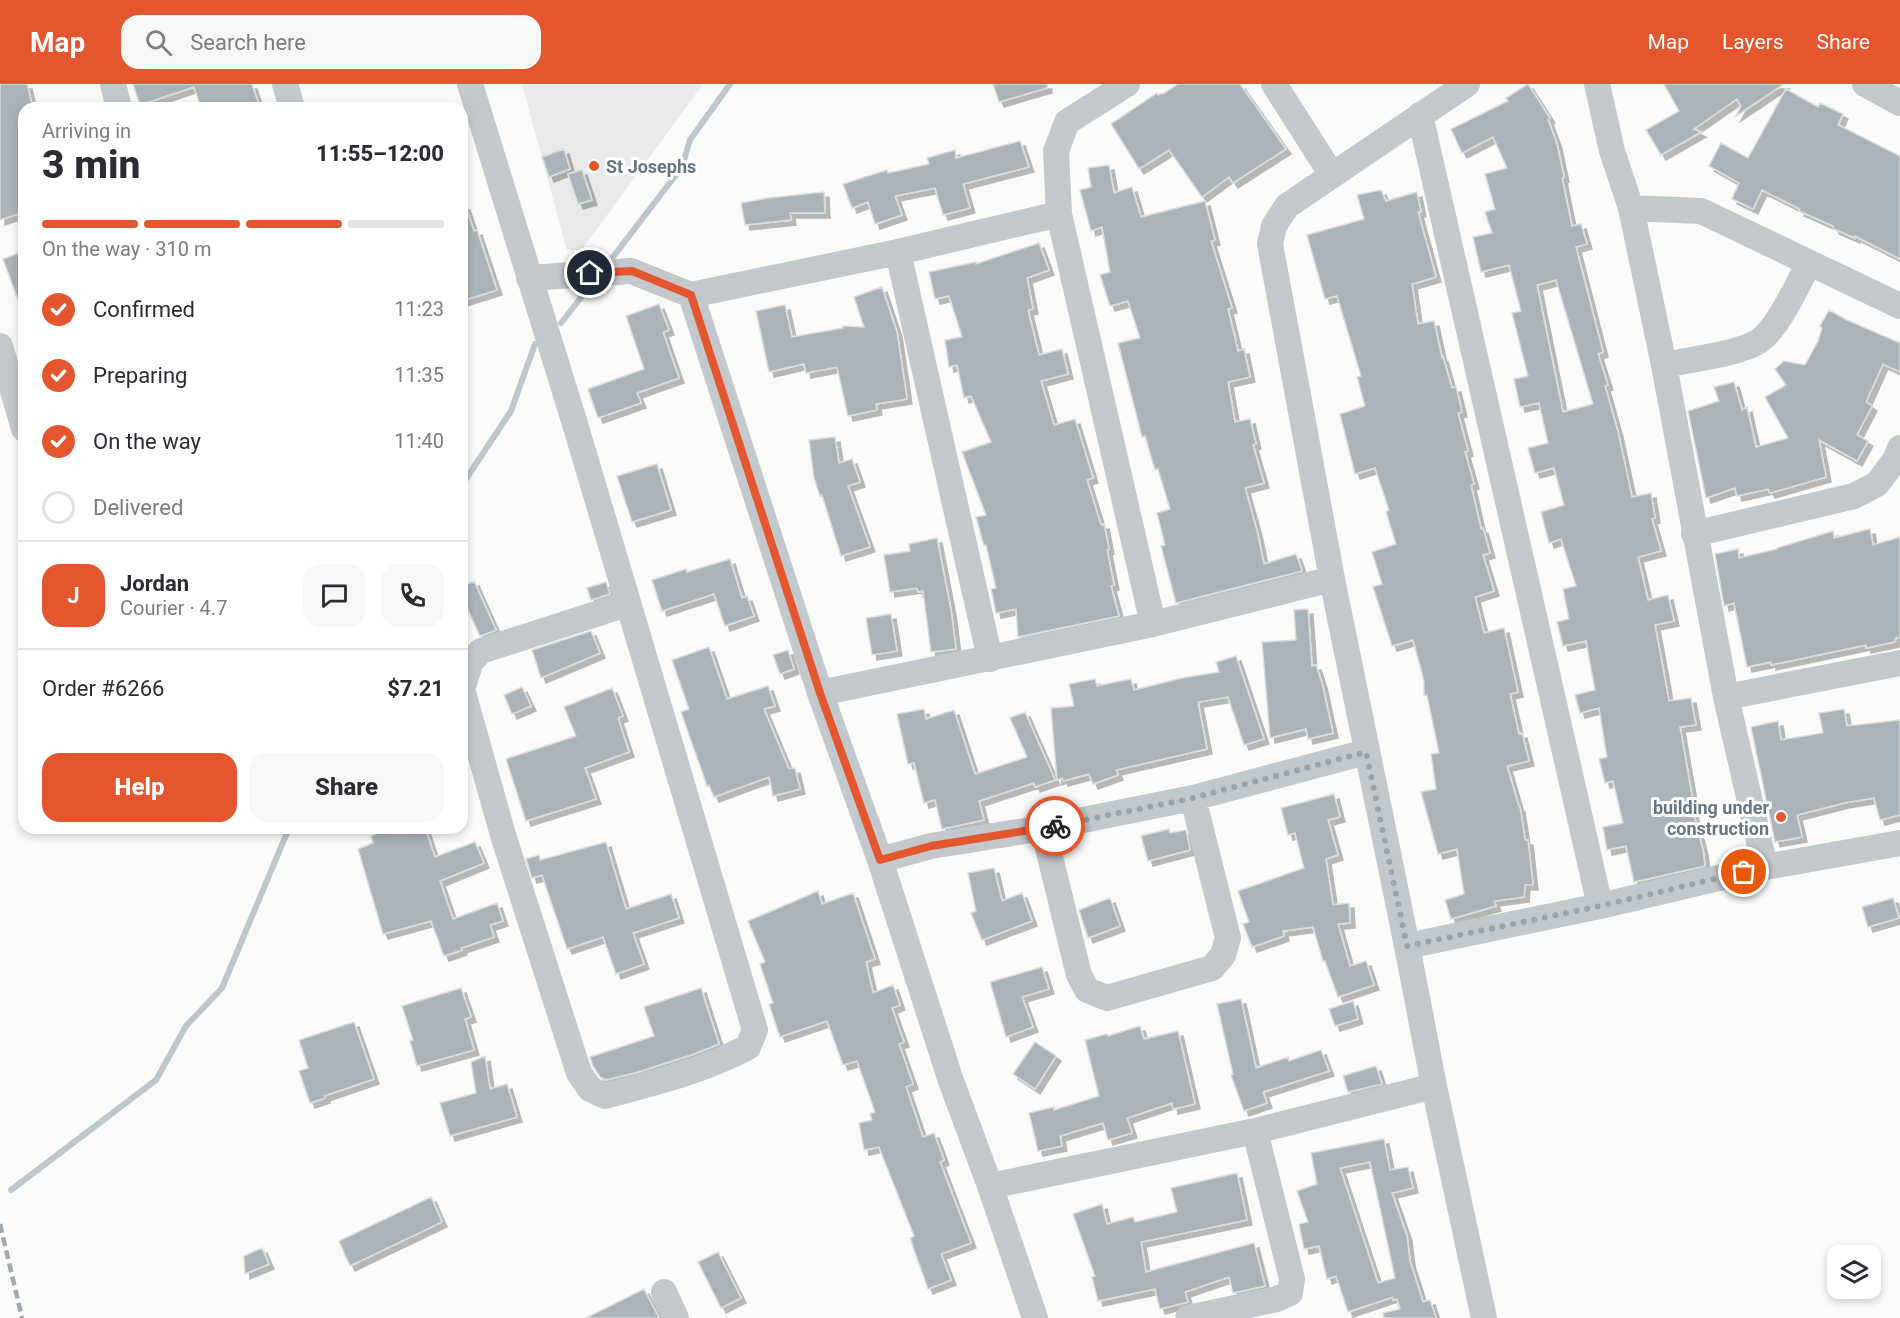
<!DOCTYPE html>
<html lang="en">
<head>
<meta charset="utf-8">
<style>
  :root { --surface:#fff; --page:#f7f7f7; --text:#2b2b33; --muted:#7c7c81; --line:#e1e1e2; --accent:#e4572e }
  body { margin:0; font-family:Roboto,sans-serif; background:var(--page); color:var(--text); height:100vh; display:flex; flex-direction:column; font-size:22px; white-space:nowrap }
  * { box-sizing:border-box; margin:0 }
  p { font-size:20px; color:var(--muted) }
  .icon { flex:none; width:33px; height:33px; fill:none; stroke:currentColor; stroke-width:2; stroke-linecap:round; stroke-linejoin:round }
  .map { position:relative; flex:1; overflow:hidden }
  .drawer { position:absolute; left:18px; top:18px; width:450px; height:732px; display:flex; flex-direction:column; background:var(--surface); border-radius:18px; box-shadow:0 3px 9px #0003 }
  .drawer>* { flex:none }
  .fabs { position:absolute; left:1827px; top:1161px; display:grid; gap:12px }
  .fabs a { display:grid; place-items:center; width:54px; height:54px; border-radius:12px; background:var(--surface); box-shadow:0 3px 9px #0003; font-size:30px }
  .pin { position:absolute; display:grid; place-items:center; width:51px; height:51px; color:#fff; margin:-26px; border:3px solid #fff; border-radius:50%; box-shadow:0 2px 6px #0007 }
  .courier { position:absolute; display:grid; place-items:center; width:60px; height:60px; margin:-30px; border:4px solid #e4572e; border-radius:50%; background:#fff; color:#222; box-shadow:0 2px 8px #0007 }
  .summary em { font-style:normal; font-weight:800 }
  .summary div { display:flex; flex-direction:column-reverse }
  .summary { display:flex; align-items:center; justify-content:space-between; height:102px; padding:0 24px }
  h1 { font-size:39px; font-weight:800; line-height:45px }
  .bar { display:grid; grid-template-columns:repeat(4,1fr); gap:9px 6px; align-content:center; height:72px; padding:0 24px }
  .bar i { height:8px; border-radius:4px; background:var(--line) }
  .bar .current { background:var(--accent) }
  .bar p { grid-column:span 4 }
  .line { display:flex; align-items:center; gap:15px; padding:0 24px; border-top:2px solid var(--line) }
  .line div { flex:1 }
  .round { display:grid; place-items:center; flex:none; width:63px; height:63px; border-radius:18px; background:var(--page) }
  ol { padding:0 24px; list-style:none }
  li { display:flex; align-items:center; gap:18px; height:66px }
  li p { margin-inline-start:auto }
  li .icon { padding:6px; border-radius:50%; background:var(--accent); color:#fff; stroke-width:4 }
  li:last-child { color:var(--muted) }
  li i { width:33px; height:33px; border:3px solid var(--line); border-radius:50% }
  .primary-button { display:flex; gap:12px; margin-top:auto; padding:12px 24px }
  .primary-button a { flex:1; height:69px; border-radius:18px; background:var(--accent); color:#fff; font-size:24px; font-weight:800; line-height:69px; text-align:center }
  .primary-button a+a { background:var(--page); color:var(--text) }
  header { display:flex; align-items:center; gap:36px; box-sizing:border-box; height:84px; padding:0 30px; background:var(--accent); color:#fff }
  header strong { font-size:28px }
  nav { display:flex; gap:33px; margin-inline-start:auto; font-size:21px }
  .search { width:420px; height:54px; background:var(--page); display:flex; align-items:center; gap:15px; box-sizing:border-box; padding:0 21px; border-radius:18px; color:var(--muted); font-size:22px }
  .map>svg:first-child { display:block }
  .built { fill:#e8e9e9 }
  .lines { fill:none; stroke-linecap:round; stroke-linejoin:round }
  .stream { stroke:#bbc7cb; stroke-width:6 }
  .building { fill:#aab3b9; stroke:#dcdcda; stroke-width:1.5; fill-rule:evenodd; filter:url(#shadow) }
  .minor { stroke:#c3c8cc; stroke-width:26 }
  .rail { stroke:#a2aab0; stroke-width:4.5; stroke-dasharray:9 4.5; stroke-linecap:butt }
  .done { stroke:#99a4ac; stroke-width:6; stroke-dasharray:0 10.8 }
  .route { stroke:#e4572e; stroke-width:8 }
  .poi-dot { fill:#e4572e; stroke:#fff; stroke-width:2 }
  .labels { text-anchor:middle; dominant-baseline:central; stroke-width:6; stroke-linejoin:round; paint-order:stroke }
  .poi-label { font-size:18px; font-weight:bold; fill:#657683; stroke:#fff; text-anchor:start }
</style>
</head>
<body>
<header>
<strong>Map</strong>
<div class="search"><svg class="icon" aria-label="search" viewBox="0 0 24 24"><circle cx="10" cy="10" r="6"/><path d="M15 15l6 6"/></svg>Search here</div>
<nav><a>Map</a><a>Layers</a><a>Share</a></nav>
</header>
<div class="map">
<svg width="1900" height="1234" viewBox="0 0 1900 1234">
  <defs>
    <filter id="shadow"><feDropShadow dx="5" dy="5" stdDeviation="0" flood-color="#0004"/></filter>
  </defs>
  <rect width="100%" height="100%" fill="#fafaf8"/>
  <path class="built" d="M522,0H703L583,164L567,167Z"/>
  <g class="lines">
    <path class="stream" d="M606,182L682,83L690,56L730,0
      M561,239L594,197
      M462,401L511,327L535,260
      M11,1106L156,996L186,942L222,904L289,744"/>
  </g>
  <path class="building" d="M0,0H27L33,24H24V128L0,136Z
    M133,0H252L259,21L249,24H201L194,3L140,21Z
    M993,0H1047V4L999,18Z
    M1178,0H1240L1286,65L1233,99L1229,93L1202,113L1169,66L1139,85L1111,40L1157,9L1158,11L1162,9L1163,10Z
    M1528,0L1550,34L1548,35L1557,60L1564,93L1562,94L1572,142L1581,140L1587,160L1576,163L1603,268L1598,270L1608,301L1605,302L1618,348L1632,413L1651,409L1655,434L1652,435L1661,467L1638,473L1648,516L1668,511L1674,537L1655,541L1669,617L1691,614L1696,641L1680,643L1691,706L1693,716H1690L1703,766L1705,782L1634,798L1626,762L1607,766L1603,743L1623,739L1613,697L1605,699L1599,675L1607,673L1599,624L1580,629L1575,611L1595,606L1586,557L1563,562L1557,538L1569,535L1563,505L1576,502L1561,455L1549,459L1541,428L1564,421L1554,384L1535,389L1528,364L1548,359L1539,319L1520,323L1514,295L1528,292L1512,229L1521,227L1509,181L1481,188L1473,153L1492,149L1485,128L1495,125L1485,90L1507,84L1493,53L1462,69L1451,45L1508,17L1506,14ZM1556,196L1593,320L1563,328L1537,201Z
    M1664,0H1784L1736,32L1741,22L1737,15L1694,45L1701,48L1661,71L1646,46L1679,27Z
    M1786,5L1818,23L1820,19L1843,30L1838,41L1900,72V175L1855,152V154L1834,145L1833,142L1799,127L1800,125L1762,106L1753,125L1732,115L1739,99L1709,82L1721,59L1748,74Z
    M1020,57L1029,83L963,100L970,124L943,131L935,104L895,112L902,131L875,140L868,118L852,124L843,100L887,86L888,89L929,80L927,74L955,66L956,74Z
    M564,65L570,85L549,93L542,73Z
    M1109,81L1114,109L1132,103L1141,133L1205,117L1215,156L1211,157L1232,224L1228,225L1238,267L1244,265L1250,293L1228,298L1235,338L1250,335L1256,360L1253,361L1264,399L1245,404L1257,447L1264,480L1296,470L1302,487L1176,519L1161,462L1165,461L1157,429L1170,425L1158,385L1155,386L1145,352L1142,353L1118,259L1140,254L1128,217L1110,222L1100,191L1110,188L1102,143L1091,147L1080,106L1091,103L1088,84Z
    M582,86L592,116L578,120L568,90Z
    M1381,106L1386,117L1417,108L1421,128H1418L1436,193L1412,200L1418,240L1434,237L1442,274L1443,273L1452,304L1456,303L1462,328L1458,329L1468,367L1465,368L1474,400L1471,401L1481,445L1483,444L1490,469L1483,471L1494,507L1475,513L1484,549L1504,544L1518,608L1510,610L1519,650L1522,649L1529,677L1507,682L1519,723H1520L1525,756H1528L1533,801H1525L1524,813L1494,817L1496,822L1451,835L1445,816L1464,810L1457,765L1438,770L1421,708L1436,705L1431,670L1439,669L1427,611H1424V597L1413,556L1392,562L1373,503L1382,500L1372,468L1396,460L1386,428L1389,426L1375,384L1355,390L1340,330L1365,322L1357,293L1361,292L1337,212L1325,215L1307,151L1364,135L1357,111Z
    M824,108L825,129H790L791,136L745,141L741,119L768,114Z
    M462,121H465L474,147L477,146L497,206L462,217Z
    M1039,159L1049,186L1027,194L1033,225L1028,226L1039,271L1062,265L1068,290L1041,297L1054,341L1075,335L1093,394L1087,396L1101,441L1104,440L1109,465L1107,466L1114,501L1111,502L1119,532L1018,553L1016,525L996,529L991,505L996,504L986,461L984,462L976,433L986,431L962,368L991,358L971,312L964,314L957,281L949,283L945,256L962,253L949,212L935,215L929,188L976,178V180Z
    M24,167V227H22L3,175Z
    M882,203L897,248L907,315L876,320L877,326L848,332L837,283L806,289L804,280L769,288L756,227L785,221L792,253L843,244V242L864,243L854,213Z
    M659,220L669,246L663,248L679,294L637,309L641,319L598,334L588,305L644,285L626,232Z
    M1829,226L1847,236L1900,259V288L1883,280L1866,318L1872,322L1857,351L1868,357L1857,377L1819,356L1826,393L1770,409L1768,405L1737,412L1735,404L1706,414L1688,327L1719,317L1714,303L1734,298L1742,326L1747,323L1756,363L1788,354L1765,313L1786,301L1775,285L1784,277L1805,281L1818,257L1822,244L1820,242Z
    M835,353L839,379L852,375L860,398L848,402L870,463L841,472L822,411L820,412L814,394L809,356Z
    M657,380L671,426L632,438L617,392Z
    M1870,445L1873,461L1900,453V553L1896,554L1894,558L1866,564V561L1771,581V578L1747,583L1734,519L1724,522L1715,470L1738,465L1739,474L1777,465V464L1833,447L1834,454Z
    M937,454L951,526L956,565L931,568L923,507L918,508L917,504L890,508L884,471L910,467L909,460Z
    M730,475L742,514L747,512L754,532L725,542L714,510L662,527L652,496L686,485L687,488Z
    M474,497L496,546L480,552L462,513V503Z
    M606,498L610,510L591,516L587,504Z
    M1308,525L1312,582L1316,581L1322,599L1333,649L1308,655L1306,645L1270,654L1262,558L1296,556L1294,526Z
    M891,530L897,567L872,571L866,534Z
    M591,547L600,569L541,594L532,566Z
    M709,563L727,615L768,602L775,622L764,625L789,685L795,684L800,705L773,712L769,693L714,713L709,701L707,702L681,628L689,625L672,576Z
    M788,566L794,585L780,590L773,571Z
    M1236,572L1264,655L1244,661L1228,613L1198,618L1207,665L1116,686L1118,691L1093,700L1089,690L1063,697L1062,694L1057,696L1051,624L1074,622L1069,600L1095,595L1097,602L1131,595L1134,606L1182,594L1219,588L1216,578Z
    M522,603L531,622L512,630L504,611Z
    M612,604L623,632L618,634L629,668L585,684L596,715L526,737L506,675L576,652L564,623Z
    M924,625L926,635L954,626L975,690L1027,673L1010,634L1025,628L1055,696L1035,703L1034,699L979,717L984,736L942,745L935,716L924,719L914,679L908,680L897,630Z
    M1844,625L1847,642L1900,636V731L1880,736L1874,714L1844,719L1797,731L1802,753L1775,758L1751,643L1778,637L1781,656L1823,649L1819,629Z
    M1334,710L1340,733L1328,736L1338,771L1326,775L1333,821L1349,819L1350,839L1338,840L1350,882L1366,877L1374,901L1338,913L1325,877H1323L1313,843L1283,847L1284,852L1252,863L1243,840L1249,838L1238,807L1304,784L1295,749L1288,751L1281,724Z
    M379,744H425L435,773L475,758L484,779L440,797L453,835L497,819L503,837L490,841L494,853L461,864L462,866L444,872L431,837L383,850L358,765L373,759L371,752L380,748Z
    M1169,745L1170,749L1186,746L1190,766L1148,777L1141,752Z
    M606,758L626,825L671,810L679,834L633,849L644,880L616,890L603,853L567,865L542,791L532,794L526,775L539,771L540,776Z
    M994,784L1002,817L1022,809L1032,837L982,856L971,829L976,827L968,789Z
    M818,807L822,820L853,809L875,875L866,878L873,909L893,901L900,921L892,924L904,958L899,960L913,1000L906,1003L923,1053L934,1049L944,1076L940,1078L971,1159L941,1170L951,1196L928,1205L910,1154L914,1152L879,1063L864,1066L859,1039L872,1036L870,1030L875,1028L857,977L843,981L827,937L780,953L769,920L773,919L760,880L765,878L748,837Z
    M1110,814L1120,842L1088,854L1079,826Z
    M1893,814L1899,834L1868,843L1862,823Z
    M1042,883L1049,905L1022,913L1033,943L1006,953L990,898Z
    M461,904L471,933L465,935L474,966L417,982L410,957L413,956L402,922Z
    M701,904L719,960L691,971L638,988L606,996L600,993L593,982L590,973L654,952L644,923Z
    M1241,915L1256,984L1288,973L1289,977L1321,966L1329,987L1263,1008L1267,1019L1244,1027L1231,991L1233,990L1217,920Z
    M1353,917L1358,935L1335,942L1329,925Z
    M354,938L374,995L324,1012L325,1014L310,1019L299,987L308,984L299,956Z
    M1140,942L1144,955L1178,947L1195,1020L1173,1025L1172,1019L1127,1034L1132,1049L1108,1056L1103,1039L1060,1052L1062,1062L1038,1067L1029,1029L1054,1023V1026L1099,1012L1085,956L1107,950L1108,952Z
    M1035,958L1056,972L1035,1005L1013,990Z
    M485,972L490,1005L507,1000L517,1033L450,1052L440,1019L476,1009L471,978Z
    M1376,982L1382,1000L1348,1008L1343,992Z
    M1384,1055L1390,1086L1408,1083L1413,1104L1392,1109L1407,1152L1410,1177L1423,1218L1430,1216L1436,1234H1384L1383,1229L1400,1225L1397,1215L1393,1216V1213L1348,1228L1336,1192L1327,1195L1319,1162L1304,1165L1299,1140L1308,1138L1297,1107L1317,1100L1311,1069ZM1370,1078L1395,1194L1378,1199L1340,1084Z
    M1237,1089L1247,1136L1141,1158L1146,1188L1254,1159L1265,1202L1233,1209L1229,1193L1185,1208L1188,1218L1160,1225L1155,1205L1098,1217L1092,1193L1095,1192L1073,1130L1102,1120L1107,1140L1133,1133L1135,1138L1177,1128L1171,1104Z
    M431,1113L442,1138L350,1182L339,1157Z
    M262,1164L269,1180L245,1190L244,1172Z
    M718,1168L741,1214L721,1224L698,1178Z
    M644,1205L659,1234H586Z"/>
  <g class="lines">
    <path class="minor" d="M113,0L119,24
      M285,0L292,24
      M470,0L575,340L755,946L748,963C703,987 654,999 605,1012L590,1005L579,989L503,751L462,605L471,577L481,567L627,520
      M1127,0L1067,38L1056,67L1059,130L1153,540
      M1274,0L1332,91
      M1467,0L1287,122L1274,142L1270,160L1332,495L1407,862L1434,1002L1484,1234
      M1597,0L1612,67L1631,124L1664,281L1726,613L1765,783
      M1865,0L1900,19
      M1420,31L1600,822
      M1631,124L1701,127L1900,222
      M898,168L990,575
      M529,194L631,187L691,211L898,168L1059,130
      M691,211L820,609L880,776L950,994L990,1102L1035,1234
      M0,262L24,345
      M1664,281C1688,276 1740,270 1759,257C1779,243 1797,201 1809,179
      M1694,450L1854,412L1877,400L1895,376L1900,364
      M820,609L1153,540L1332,495
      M1726,613L1900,579
      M1043,744L1079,891L1087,906L1107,914L1212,884L1223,871L1228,854L1193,714
      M880,776L931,762L1043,744L1193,714L1366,668
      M1407,862L1600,822L1765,783L1900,759
      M1255,1047L1434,1002
      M990,1102L1255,1047L1292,1195L1290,1209L1277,1215L1188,1234
      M664,1208L676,1234"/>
    <path class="rail" d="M0,1140L22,1234"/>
  </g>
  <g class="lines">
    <path class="done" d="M1055,742L1193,714L1366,668L1407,862L1600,822L1744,788"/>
    <path class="route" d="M590,189L632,187L691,211L820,609L880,776L931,762L1055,742"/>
  </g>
  <g class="poi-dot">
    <circle cx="594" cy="82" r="6"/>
    <circle cx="1781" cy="733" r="6"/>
  </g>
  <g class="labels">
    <g class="poi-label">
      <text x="606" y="82">St Josephs</text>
      <text x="1769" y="723" text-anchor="end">building under<tspan x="1769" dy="21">construction</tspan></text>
    </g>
  </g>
</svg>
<div class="fabs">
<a><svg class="icon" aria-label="layers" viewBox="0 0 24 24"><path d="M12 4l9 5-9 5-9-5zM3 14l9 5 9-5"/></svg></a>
</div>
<div class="pin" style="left:1744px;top:788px;background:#ea580c"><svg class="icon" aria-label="bag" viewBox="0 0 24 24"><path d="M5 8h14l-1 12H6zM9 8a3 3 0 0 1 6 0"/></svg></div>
<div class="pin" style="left:590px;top:189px;background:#1f2937"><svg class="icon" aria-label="home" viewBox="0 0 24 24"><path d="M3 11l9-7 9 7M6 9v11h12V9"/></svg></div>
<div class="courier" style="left:1055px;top:742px"><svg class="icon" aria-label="bike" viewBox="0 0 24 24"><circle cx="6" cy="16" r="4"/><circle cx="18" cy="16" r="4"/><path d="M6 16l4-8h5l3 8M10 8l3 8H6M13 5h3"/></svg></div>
<section class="drawer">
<div class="summary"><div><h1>3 min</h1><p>Arriving in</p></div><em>11:55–12:00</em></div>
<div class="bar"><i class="current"></i><i class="current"></i><i class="current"></i><i></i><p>On the way · 310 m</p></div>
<ol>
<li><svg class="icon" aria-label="check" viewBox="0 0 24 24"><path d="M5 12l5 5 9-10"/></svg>Confirmed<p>11:23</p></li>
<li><svg class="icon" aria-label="check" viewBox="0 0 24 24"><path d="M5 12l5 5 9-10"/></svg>Preparing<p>11:35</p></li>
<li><svg class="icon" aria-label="check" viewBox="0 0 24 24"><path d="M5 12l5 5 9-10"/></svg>On the way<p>11:40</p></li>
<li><i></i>Delivered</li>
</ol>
<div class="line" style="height:108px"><b class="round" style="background:var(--accent);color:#fff">J</b><div><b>Jordan</b><p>Courier · 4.7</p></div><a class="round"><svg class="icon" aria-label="chat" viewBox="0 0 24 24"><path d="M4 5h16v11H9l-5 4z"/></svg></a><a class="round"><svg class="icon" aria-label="phone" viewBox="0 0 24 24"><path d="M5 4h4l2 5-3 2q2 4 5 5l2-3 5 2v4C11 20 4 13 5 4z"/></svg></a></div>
<div class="line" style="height:78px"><div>Order #6266</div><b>$7.21</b></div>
<div class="primary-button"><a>Help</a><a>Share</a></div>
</section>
</div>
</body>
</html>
